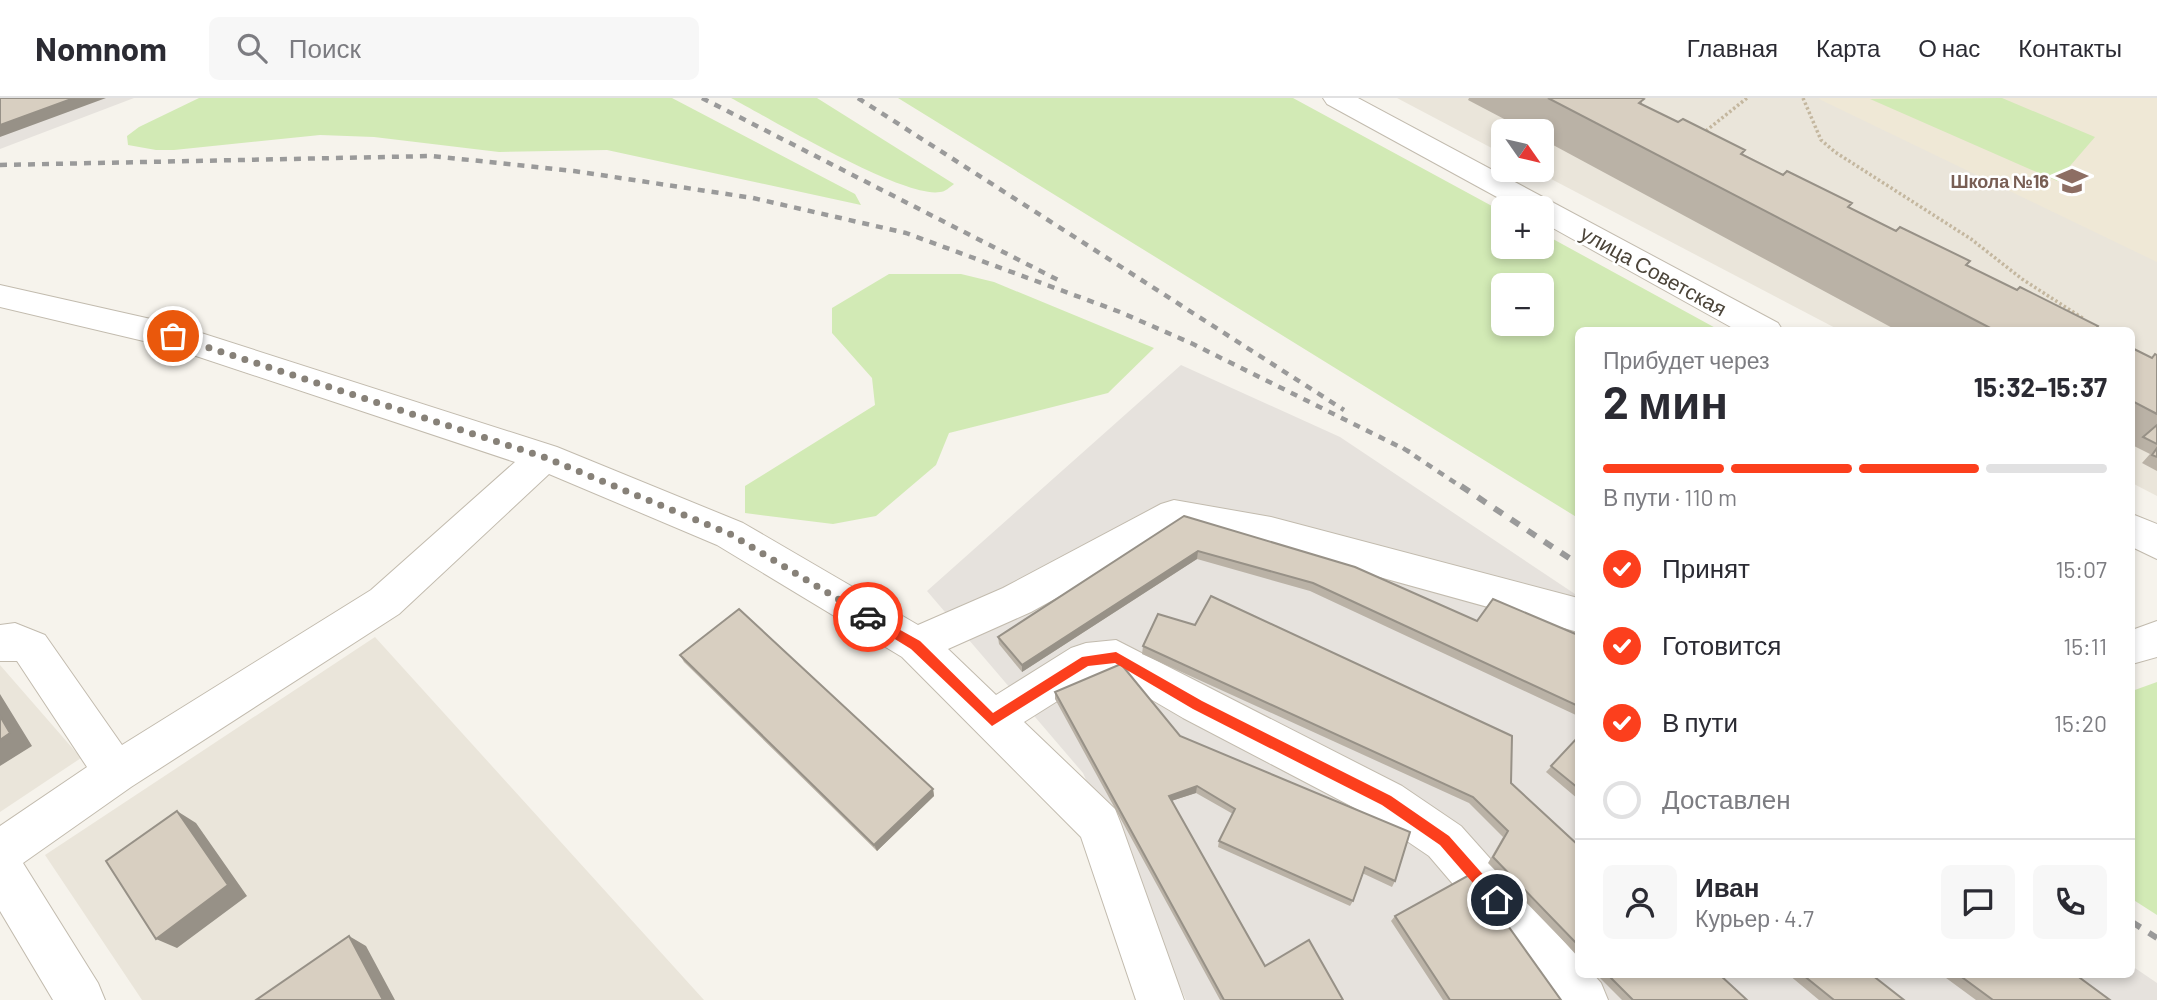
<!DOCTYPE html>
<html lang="ru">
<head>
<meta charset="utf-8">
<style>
  :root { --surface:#fff; --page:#f7f7f7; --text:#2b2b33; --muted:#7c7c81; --line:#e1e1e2; --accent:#fc3f1d }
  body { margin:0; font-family:Barlow,sans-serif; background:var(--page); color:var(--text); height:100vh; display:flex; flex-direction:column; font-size:26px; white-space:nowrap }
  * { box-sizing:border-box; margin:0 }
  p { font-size:23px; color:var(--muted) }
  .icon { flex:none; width:38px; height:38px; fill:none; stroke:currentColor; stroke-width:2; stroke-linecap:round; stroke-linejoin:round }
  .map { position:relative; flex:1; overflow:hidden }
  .sheet { position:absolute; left:1575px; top:229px; width:560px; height:651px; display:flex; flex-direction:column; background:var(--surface); border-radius:10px; box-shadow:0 4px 10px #0003 }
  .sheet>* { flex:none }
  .needle { width:46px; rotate:124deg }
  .tools { position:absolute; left:1491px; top:21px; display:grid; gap:14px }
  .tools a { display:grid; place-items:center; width:63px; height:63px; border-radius:10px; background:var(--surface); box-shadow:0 4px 10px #0003; font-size:35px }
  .pin { position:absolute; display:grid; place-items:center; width:60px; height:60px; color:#fff; margin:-30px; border:4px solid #fff; border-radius:50%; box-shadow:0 2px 7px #0007 }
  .courier { position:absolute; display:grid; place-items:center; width:70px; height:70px; margin:-35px; border:5px solid #fc3f1d; border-radius:50%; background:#fff; color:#222; box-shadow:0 2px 9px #0007 }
  .overview em { font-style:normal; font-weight:700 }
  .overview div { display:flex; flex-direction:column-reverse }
  .overview { display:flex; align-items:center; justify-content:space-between; height:119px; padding:0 28px }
  h1 { font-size:46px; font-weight:700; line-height:52px }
  .bar { display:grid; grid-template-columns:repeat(4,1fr); gap:10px 7px; align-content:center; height:84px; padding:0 28px }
  .bar i { height:9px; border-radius:5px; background:var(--line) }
  .bar .selected { background:var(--accent) }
  .bar p { grid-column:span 4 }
  .line { display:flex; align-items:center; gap:18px; padding:0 28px; border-top:2px solid var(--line) }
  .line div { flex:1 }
  .round { display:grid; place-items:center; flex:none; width:74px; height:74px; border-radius:10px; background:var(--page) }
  ol { padding:0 28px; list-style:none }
  li { display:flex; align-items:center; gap:21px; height:77px }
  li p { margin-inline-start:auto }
  li .icon { padding:7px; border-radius:50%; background:var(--accent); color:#fff; stroke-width:4 }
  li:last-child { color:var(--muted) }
  li i { width:38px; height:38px; border:4px solid var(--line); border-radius:50% }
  header { display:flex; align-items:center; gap:42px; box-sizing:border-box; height:98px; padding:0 35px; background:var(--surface); border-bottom:2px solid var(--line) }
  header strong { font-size:33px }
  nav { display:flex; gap:38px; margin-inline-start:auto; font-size:24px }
  .search { width:490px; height:63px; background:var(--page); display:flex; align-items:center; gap:18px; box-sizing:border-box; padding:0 24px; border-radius:10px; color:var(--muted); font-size:26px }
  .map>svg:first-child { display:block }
  .residential { fill:#eae5da }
  .industrial { fill:#e6e2dd }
  .education { fill:#efe8d6 }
  .green { fill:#d2eab5; fill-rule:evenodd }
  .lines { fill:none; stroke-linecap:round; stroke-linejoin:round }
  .minor-casing { stroke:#c2bbae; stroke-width:2 }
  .path { stroke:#c4b79f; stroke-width:3.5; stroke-dasharray:2.5 2.5; stroke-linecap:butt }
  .minor { fill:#fff; fill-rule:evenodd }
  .rail-far1 { stroke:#9a9a9a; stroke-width:4.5; stroke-dasharray:7 7; stroke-linecap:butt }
  .rail { stroke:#9a9a9a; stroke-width:6; stroke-dasharray:10 10; stroke-linecap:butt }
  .wall { fill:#bab2a6 }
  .shaded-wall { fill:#979187 }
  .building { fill:#d8cfc1; stroke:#979187; stroke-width:2 }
  .route { fill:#fc3f1d }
  .done { stroke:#878178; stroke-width:7; stroke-dasharray:0 12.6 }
  .labels { text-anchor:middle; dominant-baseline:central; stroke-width:5; stroke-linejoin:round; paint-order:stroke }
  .far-education-label { font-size:18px; font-weight:bold; fill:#785e54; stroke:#fff; text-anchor:end }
  .street-label { font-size:21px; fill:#4b4439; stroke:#fff }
</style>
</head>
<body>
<header>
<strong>Nomnom</strong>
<div class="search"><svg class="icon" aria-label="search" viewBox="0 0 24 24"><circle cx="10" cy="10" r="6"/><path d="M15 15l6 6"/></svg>Поиск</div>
<nav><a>Главная</a><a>Карта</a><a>О нас</a><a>Контакты</a></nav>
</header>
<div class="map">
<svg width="2157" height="902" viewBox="0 0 2157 902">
  <rect width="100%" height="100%" fill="#f6f3ec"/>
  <path class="residential" d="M1397,0H2157V398L2132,385V233H1841L1534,72H1542V33H1503V56Z
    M375,539L704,902H142L45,757Z
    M0,567L81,660L0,714Z"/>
  <path class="industrial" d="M0,0H134L0,51Z
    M1181,267L1340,339L1578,498V877H2132V868L2157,885V902H1186L1083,675L927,493Z"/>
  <path class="education" d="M1820,0H2157V164L1819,1Z"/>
  <path class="green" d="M199,0H672L855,96L861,107L607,52L499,54L374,39L320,37L174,52H156L128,47L127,38L139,29Z
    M731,0H817L954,86C950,89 945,94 940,94C904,101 769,20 731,0Z
    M898,0H1293L1503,114V149H1542V135L1721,233H1578V420ZM1542,187V226H1503V187Z
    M2002,0L2095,39L2057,83L1870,1Z
    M889,176H961L994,184L1154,250L1108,295L949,335L936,367L876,418L833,426L745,415V388L875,307L872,280L832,235V210Z
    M2157,584V817L2132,801V593Z"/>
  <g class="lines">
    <defs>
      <path id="minor" d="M1323,0H1358L1778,225L1783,233H1738L1542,124V110H1517L1327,6Z
        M0,187L173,226L557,349L743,425L918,527L1003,490L1161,406L1174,402L1271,419L1578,500V534L1271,449L1178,433L1031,514L948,551L996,597L1071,550L1086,545L1116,542L1402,688L1461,728L1578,859V877H1594L1601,885L1608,902H1552L1429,758L1370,718L1183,620L1111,578L1094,580L1024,624L1115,711L1121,726L1184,902H1136L1081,739L902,559L717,447L549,376L399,516L131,689L23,765L98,885L105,902H53L0,813V728L87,669L17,563H0V527L15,525L45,537L122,647L371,492L515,364L169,249L0,209Z
        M2132,416L2157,426V461L2132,449Z
        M2157,523V559L2132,566V532Z"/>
    </defs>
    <use href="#minor" class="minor-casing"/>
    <path class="path" d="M1803,0L1821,42L1835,54L1971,141L2022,181L2084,221
      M1702,36L1747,0"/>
    <use href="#minor" class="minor"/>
    <path class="rail-far1" d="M702,0L1060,183
      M858,0L1344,312
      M0,67L432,58L574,73L753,100L906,135L1120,214L1193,246L1410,354
      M1403,350L1463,390"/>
    <path class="rail" d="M1461,388L1578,466
      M2132,824L2157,840"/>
  </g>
  <path class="wall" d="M1469,0H1642V6L1678,24L1745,52L1743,56L1896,133L1966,167L2097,233H1898L1542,41V33H1527L1468,2Z
    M2132,250L2151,260L2155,256L2157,257V373L2142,365L2150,356L2134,348L2132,349Z
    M1184,418L1477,523L1578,537V618L1310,493L1197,461L1022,574L999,546L998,539Z
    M1143,548L1511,685L1578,747V858L1488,765L1503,739L1469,705L1142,556Z
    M680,557L933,691L934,698L877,753L684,564Z
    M1055,594L1180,638L1395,783L1392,789L1362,775L1353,803L1350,808L1218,749L1219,743L1233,716L1196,695L1171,703L1265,868L1343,902H1220L1055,601Z
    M1578,640V701L1546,674Z
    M1395,818L1561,902H1443L1391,823Z
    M1597,877H1720L1747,902H1622Z
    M1789,877H1872L1904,902H1819Z
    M1942,877H2076L2110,902H1976Z"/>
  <path class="shaded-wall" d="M74,0H106L0,39V27Z
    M1198,453L1197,461L1022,574V567Z
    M0,596L32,648L0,668Z
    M1197,688L1196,695L1168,704L1169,698Z
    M933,691L934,698L877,753L874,747Z
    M177,713L196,725L247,798L177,850L156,841Z
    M349,838L366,848L395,902H383Z"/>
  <path class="building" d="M0,0H74L0,27Z
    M1548,0H1642L1644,1L1639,5L1678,24L1683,21L1745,52L1741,56L1783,77L1787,73L1852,105L1848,109L1896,133L1900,129L1970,163L1966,167L2017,192L2020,189L2098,228L2095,232L2097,233H1996Z
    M2132,250L2152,260L2155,256L2157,257V316L2132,303Z
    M2157,327V346L2143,339Z
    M2157,350V359L2152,357Z
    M1184,418L1355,469L1477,523L1493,501L1578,537V608L1313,485L1198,453L1022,567L998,539Z
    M1211,498L1512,638L1511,685L1578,747V847L1493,759L1508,733L1473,699L1143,548L1158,516L1195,527Z
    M739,511L933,691L874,747L680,557Z
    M1121,566L1180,638L1410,734L1395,783L1365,769L1353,803L1219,743L1235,711L1197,688L1169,698L1265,868L1309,842L1343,902H1224L1055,594Z
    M0,618L10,635L0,642Z
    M1578,639V690L1551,668Z
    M177,713L228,787L156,841L106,763Z
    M1471,776L1561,902H1450L1395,818Z
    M349,838L383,902H256Z
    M1608,877H1720L1747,902H1633Z
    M1803,877H1872L1904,902H1834Z
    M1959,877H2076L2110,902H1993Z"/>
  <path class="route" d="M868,514L920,543L993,615L1082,559L1116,554L1202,603L1391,698L1449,738L1502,798V807H1492L1440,747L1382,707L1193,611L1115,565L1088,568L992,628L911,551L864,522V515Z"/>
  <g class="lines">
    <path class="done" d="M173,238L544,359L730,436L868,519"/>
  </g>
  <defs>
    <symbol id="school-bare" viewBox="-9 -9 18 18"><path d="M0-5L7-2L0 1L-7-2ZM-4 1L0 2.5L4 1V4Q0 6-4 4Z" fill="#8d6e63" stroke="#fff" stroke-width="2.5" paint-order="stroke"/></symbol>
  </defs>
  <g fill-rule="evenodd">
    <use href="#school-bare" x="2050" y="61" width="44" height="44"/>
  </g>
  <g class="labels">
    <g class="far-education-label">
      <text x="2049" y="83">Школа №16</text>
    </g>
    <g class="street-label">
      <text transform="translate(1654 172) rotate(29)">улица Советская</text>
    </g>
  </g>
</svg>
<div class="tools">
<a><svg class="needle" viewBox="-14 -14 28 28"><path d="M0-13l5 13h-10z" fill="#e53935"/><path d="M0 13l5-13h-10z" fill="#7c7c81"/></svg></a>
<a>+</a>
<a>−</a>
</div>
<div class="pin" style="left:173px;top:238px;background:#ea580c"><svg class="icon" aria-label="bag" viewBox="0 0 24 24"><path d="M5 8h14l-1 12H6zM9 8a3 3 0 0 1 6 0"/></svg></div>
<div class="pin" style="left:1497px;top:802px;background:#1f2937"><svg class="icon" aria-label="home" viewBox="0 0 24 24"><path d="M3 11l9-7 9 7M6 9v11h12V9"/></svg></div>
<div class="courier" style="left:868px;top:519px"><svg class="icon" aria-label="car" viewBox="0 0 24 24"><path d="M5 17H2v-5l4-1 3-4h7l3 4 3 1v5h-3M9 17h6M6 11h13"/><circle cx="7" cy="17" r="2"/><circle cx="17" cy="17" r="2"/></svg></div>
<section class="sheet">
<div class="overview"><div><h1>2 мин</h1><p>Прибудет через</p></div><em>15:32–15:37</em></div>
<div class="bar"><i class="selected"></i><i class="selected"></i><i class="selected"></i><i></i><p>В пути · 110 m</p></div>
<ol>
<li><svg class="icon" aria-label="check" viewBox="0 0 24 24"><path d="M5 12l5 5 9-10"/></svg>Принят<p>15:07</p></li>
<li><svg class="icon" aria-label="check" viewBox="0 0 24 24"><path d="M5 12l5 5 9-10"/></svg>Готовится<p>15:11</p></li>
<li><svg class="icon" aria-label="check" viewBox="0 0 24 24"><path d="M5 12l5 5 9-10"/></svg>В пути<p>15:20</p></li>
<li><i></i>Доставлен</li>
</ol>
<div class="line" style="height:126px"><a class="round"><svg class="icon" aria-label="person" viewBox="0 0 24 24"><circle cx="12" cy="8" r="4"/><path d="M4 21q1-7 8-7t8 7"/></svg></a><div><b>Иван</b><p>Курьер · 4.7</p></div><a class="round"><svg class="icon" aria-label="chat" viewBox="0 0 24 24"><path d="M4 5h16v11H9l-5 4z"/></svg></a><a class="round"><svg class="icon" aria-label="phone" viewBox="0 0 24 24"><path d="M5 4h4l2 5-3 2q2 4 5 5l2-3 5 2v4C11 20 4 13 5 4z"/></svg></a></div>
</section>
</div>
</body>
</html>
